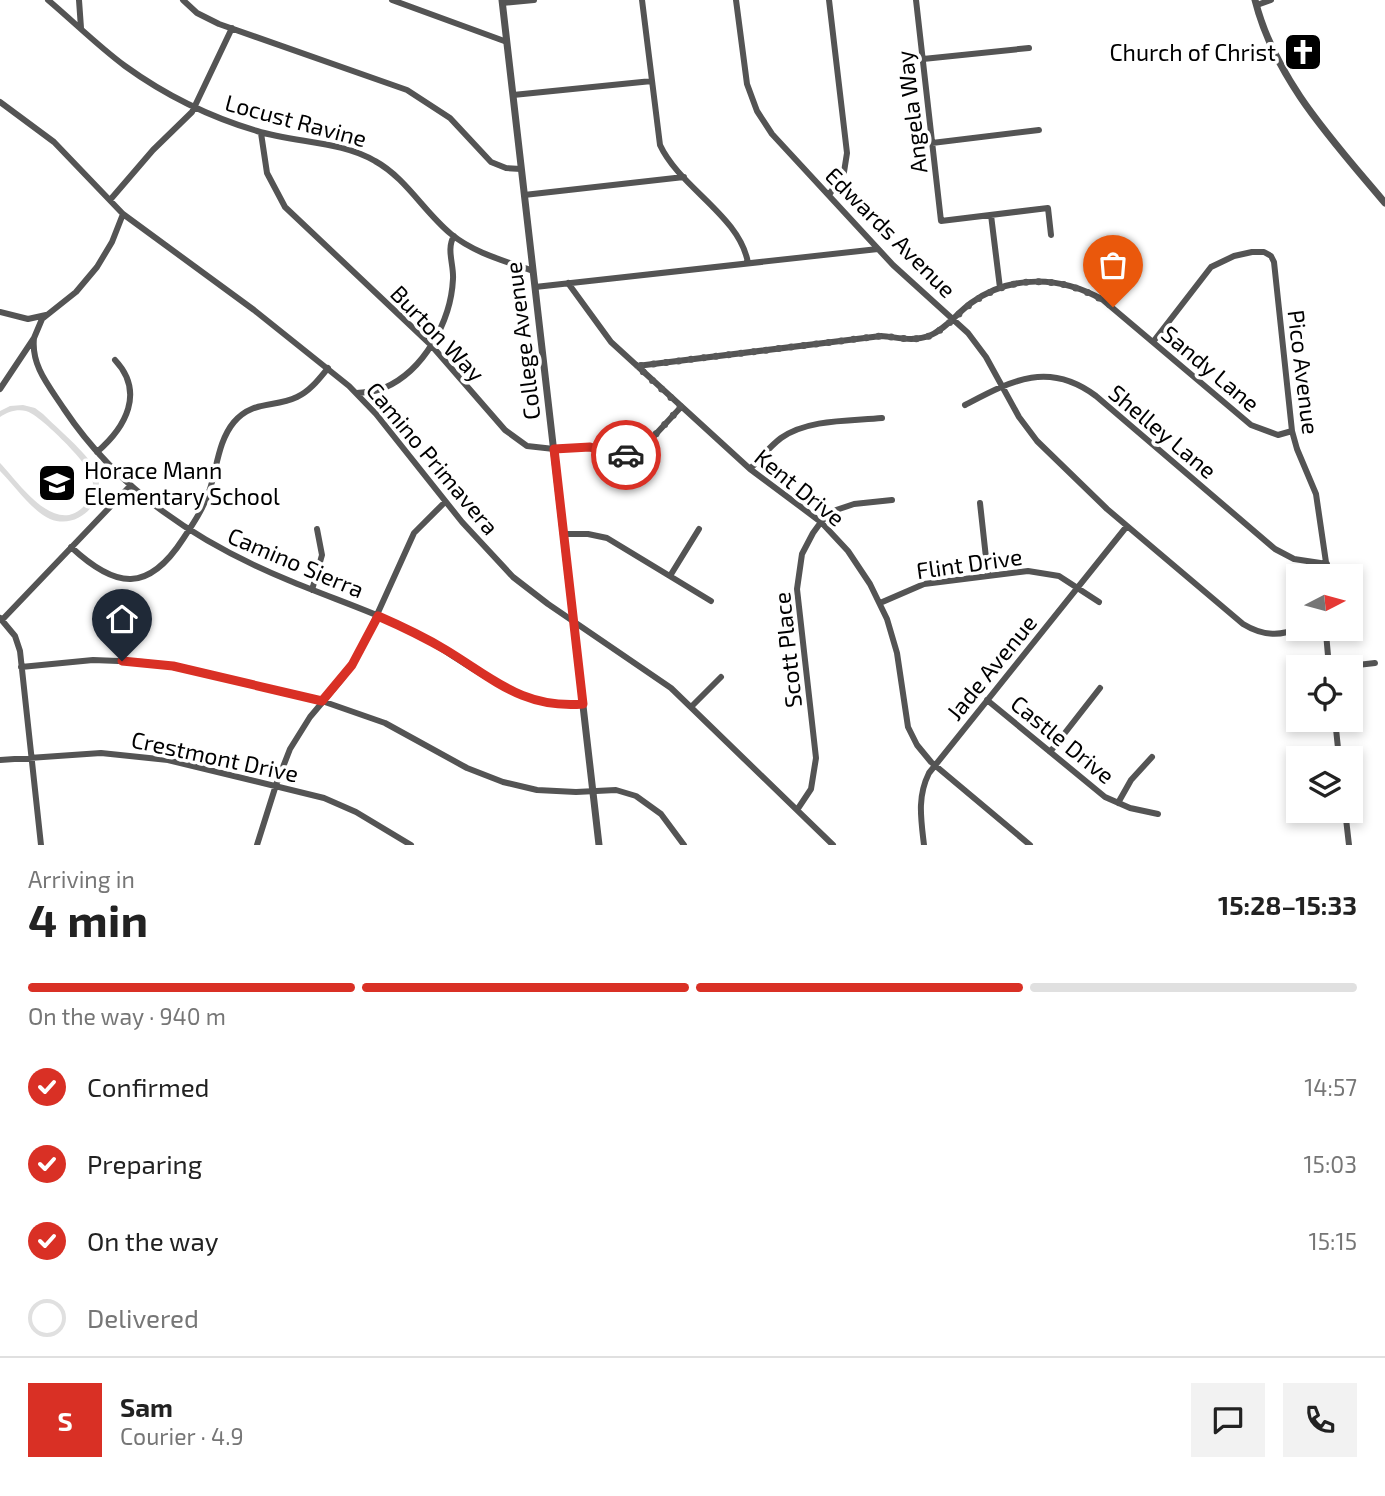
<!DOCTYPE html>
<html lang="en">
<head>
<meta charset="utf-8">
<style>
  :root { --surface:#fff; --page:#f2f2f2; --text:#222; --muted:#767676; --line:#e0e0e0; --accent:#d93025 }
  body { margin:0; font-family:"Exo 2",sans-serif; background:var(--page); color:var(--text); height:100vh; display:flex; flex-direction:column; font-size:26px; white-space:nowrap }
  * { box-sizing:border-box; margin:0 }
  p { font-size:23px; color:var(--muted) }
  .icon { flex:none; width:38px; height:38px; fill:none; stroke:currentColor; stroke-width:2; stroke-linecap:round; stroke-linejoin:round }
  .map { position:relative; height:845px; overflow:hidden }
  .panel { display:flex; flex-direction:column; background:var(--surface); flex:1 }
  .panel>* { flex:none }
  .needle { width:46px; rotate:84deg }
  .fabs { position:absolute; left:1286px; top:564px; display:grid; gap:14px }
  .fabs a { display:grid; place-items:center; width:77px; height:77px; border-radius:0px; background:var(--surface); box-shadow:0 4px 10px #0003; font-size:35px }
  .pin { position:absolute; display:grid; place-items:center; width:60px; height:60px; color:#fff; margin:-72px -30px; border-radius:50% 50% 50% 0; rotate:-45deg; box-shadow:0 0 7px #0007 }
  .pin .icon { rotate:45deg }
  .courier { position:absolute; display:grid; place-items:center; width:70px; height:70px; margin:-35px; border:5px solid #d93025; border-radius:50%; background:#fff; color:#222; box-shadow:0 2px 9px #0007 }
  .headline em { font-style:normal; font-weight:700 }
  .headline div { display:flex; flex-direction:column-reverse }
  .headline { display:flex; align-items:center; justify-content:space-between; height:119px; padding:0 28px }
  h1 { font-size:46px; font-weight:700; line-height:52px }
  .bar { display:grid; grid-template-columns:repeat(4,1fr); gap:10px 7px; align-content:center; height:84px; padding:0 28px }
  .bar i { height:9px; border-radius:5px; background:var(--line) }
  .bar .on { background:var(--accent) }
  .bar p { grid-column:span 4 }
  .line { display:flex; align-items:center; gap:18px; padding:0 28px; border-top:2px solid var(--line) }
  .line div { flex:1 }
  .round { display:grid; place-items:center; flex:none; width:74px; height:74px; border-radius:0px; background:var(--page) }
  ol { padding:0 28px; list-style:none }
  li { display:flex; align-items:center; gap:21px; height:77px }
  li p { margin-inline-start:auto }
  li .icon { padding:7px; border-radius:50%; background:var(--accent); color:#fff; stroke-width:4 }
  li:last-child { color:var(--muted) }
  li i { width:38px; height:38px; border:4px solid var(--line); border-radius:50% }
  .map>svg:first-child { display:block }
  .green { fill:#dbdbdb }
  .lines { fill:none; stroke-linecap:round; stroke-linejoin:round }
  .minor { stroke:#545454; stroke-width:6 }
  .tertiary { stroke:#545454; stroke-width:7 }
  .done { stroke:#595959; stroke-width:7; stroke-dasharray:0 12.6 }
  .route { stroke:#d93025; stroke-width:9 }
  .labels { text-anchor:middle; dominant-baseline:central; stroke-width:7; stroke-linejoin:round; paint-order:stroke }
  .poi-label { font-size:23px; fill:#000; stroke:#fff; text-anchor:end }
  .street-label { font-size:23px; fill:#000; stroke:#fff }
</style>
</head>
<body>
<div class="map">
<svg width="1385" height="845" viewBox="0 0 1385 845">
  <rect width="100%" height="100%" fill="#fff"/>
  <path class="green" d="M23,405L35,408L43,414C59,430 85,451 95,469C110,498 80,531 50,519C33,512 13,484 0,471V463C19,483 56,538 85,505C93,497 95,485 91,475C86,461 39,414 26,411C16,409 8,412 0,417V411L10,406Z"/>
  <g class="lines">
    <path class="minor" d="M48,0C74,22 98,46 125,66C165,95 210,117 257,131C295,143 342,141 375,161C406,178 424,212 451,234C474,253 505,261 533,271
      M79,0L81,28
      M183,0L197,13L219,24L407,90L450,118L491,162L506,168L521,169
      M392,0L507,42
      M642,0L660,145C680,188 740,216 748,263
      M736,0L747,84L757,111L772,134L893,265L968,333L986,357L1019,417L1037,441L1107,509L1243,624C1261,635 1280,637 1298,628
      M916,0L941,221L1048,208L1051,235
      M502,3L534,0
      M1257,5L1271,0
      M923,59L1029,48
      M513,95L652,81
      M0,102L54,142L123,214L254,310L349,386L376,414L462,522L513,577L548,604L671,688L833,845
      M261,133L267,173L285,207L431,345L505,430L527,446L554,449L590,447L615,455H629L642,449L681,407
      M932,143L1039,130
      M524,195L684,177
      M829,195L844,172L847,153L829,0
      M110,200L153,150L192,112L232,28
      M991,215L1000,288
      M568,283L611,342L750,469L821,522L848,551L870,584L887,619L897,653L908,727L917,745L931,762L1030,845
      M535,287L878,249
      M0,312L28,319L46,315
      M34,338C31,366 49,386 64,409C119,491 198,543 288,580C326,596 365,609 402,626C464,656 510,710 583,704
      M1153,342L1211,267L1234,256L1252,252H1264L1271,256L1274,262L1292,431L1297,449L1316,494L1328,576
      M637,366L881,336C897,337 912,342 929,336C946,329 956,314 971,303C1011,274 1061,276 1103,300L1251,425L1278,435L1292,431
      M0,389L34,338L42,319L76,292L97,267L112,242L123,214
      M357,393C366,392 375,392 384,388C424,371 451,321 453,279C454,265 446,249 454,236
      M965,405C1011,381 1048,360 1096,396L1275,549L1294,559L1327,564
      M97,452C126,427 145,392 115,360
      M750,469C760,459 769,447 781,438C808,419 850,421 882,418
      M980,503L988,576
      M564,534H588L607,538L711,601
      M71,547C116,589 148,593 183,539C193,524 203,509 209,492C217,469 218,441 234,422C253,400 274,408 297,397C310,391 319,379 328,368
      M670,576L699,529
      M312,590L322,555L317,529
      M880,603L924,584L1028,571L1059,576L1099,602
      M0,618L15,636L20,651L41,845
      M2,620L130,486
      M1324,628L1326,633L1329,667
      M21,667L93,660L144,662L202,672L322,701L385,723L467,768L503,782L537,790L576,792L616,790L636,796L661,814L684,845
      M1340,667L1375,663
      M987,700L1105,797L1130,808L1158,814
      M691,707L721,677
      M1335,719L1339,758
      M1050,752L1100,688
      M0,760L101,753L168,760L324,798L356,812L411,845
      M1118,803L1131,780L1152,757
      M797,810L811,789L816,758L797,589L802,554L813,533L821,522L836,510L854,504L892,500
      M1345,810L1349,845
      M257,845L276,785L290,749L310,717L342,679L361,650L414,533L445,502
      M924,845C921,819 917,797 929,773L1127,526"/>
    <path class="tertiary" d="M502,0L599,845
      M1255,0C1275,80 1334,142 1385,203"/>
  </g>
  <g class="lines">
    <path class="done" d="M626,455L642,449L681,407L637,366L881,336C897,337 913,342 929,336C946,329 957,314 972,303C1015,272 1070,276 1113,307"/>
    <path class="route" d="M122,661L173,666L322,701L352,665L378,616C401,626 424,637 446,650C494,679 523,709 583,704L554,449L590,447L615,455H626"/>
  </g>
  <defs>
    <symbol id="church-square" viewBox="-11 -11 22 22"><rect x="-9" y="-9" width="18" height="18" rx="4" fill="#000" stroke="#fff"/><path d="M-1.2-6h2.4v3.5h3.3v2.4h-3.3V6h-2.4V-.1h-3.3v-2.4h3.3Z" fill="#fff"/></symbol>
    <symbol id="school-square" viewBox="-11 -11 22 22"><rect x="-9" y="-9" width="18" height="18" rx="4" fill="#000" stroke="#fff"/><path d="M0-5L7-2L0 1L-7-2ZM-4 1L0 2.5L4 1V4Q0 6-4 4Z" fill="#fff"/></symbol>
  </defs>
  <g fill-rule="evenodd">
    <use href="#church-square" x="1281" y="30" width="44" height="44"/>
    <use href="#school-square" x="35" y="461" width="44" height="44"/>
  </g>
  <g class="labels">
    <g class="poi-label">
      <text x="1276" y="52">Church of Christ</text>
      <text x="84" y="470" text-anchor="start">Horace Mann<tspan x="84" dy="26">Elementary School</tspan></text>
    </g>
    <g class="street-label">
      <text transform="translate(911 112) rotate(-97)">Angela Way</text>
      <text transform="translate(296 120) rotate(15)">Locust Ravine</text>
      <text transform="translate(891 232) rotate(45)">Edwards Avenue</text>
      <text transform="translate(438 333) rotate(46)">Burton Way</text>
      <text transform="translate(522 341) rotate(-97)">College Avenue</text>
      <text transform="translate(1211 368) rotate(40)">Sandy Lane</text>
      <text transform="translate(1304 372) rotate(83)">Pico Avenue</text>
      <text transform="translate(1163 431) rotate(40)">Shelley Lane</text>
      <text transform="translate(433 458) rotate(50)">Camino Primavera</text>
      <text transform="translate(800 487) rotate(39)">Kent Drive</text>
      <text transform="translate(296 562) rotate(23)">Camino Sierra</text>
      <text transform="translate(969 563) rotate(-8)">Flint Drive</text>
      <text transform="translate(787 650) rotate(-96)">Scott Place</text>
      <text transform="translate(991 667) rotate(-51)">Jade Avenue</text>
      <text transform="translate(1063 739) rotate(39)">Castle Drive</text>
      <text transform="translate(215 756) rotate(12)">Crestmont Drive</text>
    </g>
  </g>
</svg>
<div class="fabs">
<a><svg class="needle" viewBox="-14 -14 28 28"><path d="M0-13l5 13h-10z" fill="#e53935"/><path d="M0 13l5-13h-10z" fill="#767676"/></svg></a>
<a><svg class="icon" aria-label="locate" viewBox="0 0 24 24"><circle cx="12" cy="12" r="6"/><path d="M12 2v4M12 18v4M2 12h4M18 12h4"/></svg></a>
<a><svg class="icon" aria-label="layers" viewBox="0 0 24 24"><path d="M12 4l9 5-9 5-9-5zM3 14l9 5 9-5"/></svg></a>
</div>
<div class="pin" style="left:1113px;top:307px;background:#ea580c"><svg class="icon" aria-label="bag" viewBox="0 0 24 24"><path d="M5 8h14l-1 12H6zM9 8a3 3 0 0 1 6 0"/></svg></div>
<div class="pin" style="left:122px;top:661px;background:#1f2937"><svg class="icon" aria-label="home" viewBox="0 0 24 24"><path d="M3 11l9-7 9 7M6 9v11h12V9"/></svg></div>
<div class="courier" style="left:626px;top:455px"><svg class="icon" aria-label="car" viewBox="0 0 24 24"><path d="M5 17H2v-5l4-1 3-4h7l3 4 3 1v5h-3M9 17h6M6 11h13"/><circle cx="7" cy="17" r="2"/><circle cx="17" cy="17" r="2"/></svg></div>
</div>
<section class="panel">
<div class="headline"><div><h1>4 min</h1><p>Arriving in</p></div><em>15:28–15:33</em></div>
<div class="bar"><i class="on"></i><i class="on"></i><i class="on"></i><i></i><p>On the way · 940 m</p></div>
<ol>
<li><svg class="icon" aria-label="check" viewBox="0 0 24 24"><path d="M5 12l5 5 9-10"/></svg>Confirmed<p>14:57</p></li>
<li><svg class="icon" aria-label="check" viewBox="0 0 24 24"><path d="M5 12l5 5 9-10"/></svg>Preparing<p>15:03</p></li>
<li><svg class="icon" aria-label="check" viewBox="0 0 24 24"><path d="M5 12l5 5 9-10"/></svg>On the way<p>15:15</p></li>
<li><i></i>Delivered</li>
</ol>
<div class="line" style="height:126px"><b class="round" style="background:var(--accent);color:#fff">S</b><div><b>Sam</b><p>Courier · 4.9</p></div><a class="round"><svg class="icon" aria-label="chat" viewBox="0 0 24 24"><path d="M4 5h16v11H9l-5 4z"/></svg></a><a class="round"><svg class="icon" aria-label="phone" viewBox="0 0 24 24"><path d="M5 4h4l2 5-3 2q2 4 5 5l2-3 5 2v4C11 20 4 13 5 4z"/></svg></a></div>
</section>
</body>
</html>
